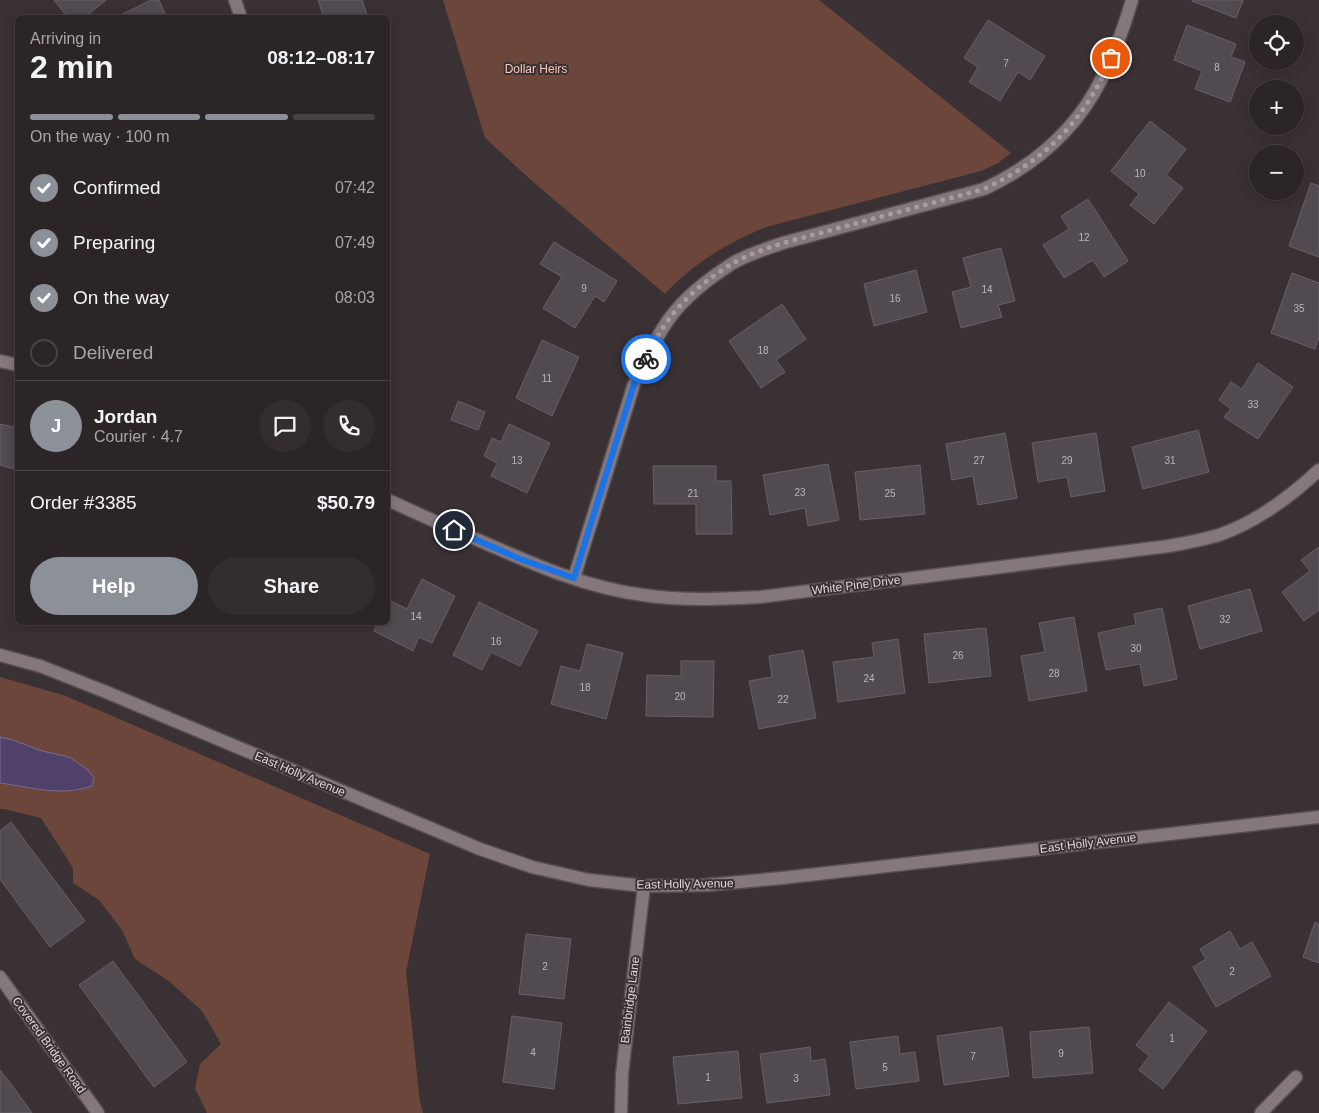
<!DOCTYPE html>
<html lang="en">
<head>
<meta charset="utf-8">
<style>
  :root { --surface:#2c2528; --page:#342d30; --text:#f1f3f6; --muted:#a6a5a8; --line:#484245; --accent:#8c9099 }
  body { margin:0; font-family:Arial,sans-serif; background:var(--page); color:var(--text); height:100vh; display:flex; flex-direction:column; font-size:19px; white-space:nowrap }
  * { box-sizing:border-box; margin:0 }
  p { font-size:16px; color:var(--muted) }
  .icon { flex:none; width:28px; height:28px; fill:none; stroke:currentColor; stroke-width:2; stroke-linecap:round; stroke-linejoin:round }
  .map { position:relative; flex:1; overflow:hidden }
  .drawer { position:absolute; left:15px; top:15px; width:375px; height:610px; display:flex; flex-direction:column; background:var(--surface); border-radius:8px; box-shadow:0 2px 12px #0003,0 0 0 1px var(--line) }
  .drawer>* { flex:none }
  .tools { position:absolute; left:1249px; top:15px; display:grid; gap:10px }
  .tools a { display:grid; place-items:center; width:55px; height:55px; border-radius:50%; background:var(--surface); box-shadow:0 2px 12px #0003,0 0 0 1px var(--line); font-size:25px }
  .pin { position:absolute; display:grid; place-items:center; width:42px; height:42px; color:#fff; margin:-21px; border:2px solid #fff; border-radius:50%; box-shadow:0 1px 5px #0007 }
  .courier { position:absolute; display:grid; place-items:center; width:50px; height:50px; margin:-25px; border:4px solid #1a73e8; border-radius:50%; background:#fff; color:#222; box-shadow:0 1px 6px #0007 }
  .overview em { font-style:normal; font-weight:700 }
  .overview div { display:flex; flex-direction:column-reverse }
  .overview { display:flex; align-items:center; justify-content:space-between; height:85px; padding:0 15px }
  h1 { font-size:32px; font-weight:700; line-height:38px }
  .bar { display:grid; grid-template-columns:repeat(4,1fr); gap:8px 5px; align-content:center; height:60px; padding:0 15px }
  .bar i { height:6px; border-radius:4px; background:var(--line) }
  .bar .on { background:var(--accent) }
  .bar p { grid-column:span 4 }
  .line { display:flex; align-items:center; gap:12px; padding:0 15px; border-top:1px solid var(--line) }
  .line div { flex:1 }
  .round { display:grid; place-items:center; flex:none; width:52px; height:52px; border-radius:26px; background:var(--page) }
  ol { padding:0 15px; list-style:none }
  li { display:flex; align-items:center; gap:15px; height:55px }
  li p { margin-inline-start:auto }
  li .icon { padding:5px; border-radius:50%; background:var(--accent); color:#fff; stroke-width:4 }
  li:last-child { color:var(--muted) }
  li i { width:28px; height:28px; border:2px solid var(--line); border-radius:50% }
  .button { display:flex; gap:10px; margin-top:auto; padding:10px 15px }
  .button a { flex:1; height:58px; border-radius:30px; background:var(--accent); color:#fff; font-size:20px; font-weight:700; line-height:58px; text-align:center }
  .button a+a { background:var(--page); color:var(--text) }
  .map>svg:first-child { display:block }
  .green { fill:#6c463a }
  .water { fill:#50406a; stroke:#7b6e8c }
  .building { fill:#514a51; stroke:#686068 }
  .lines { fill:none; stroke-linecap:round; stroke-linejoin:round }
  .minor-casing { stroke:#564e52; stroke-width:15 }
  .minor { stroke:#84787d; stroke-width:12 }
  .done { stroke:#a59ea0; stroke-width:5; stroke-dasharray:0 9 }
  .route { stroke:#1a73e8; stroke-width:6 }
  .labels { text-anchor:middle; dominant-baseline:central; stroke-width:4; stroke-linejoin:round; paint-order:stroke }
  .number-label { font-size:10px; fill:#bbb4b8 }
  .park-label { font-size:12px; fill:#f9c8b9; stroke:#3a3135 }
  .street-label { font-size:12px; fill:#ded8da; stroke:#3a3135 }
</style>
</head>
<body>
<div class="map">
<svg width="1319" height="1113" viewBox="0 0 1319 1113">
  <rect width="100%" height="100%" fill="#3a3135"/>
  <path class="green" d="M443,0H819L1011,153L998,163L981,171L766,227C728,243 693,263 665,294L532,181L485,138Z
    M0,677L63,695L94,708L430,854L406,972L420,1102L423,1113H207L195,1088L200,1064L221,1044L202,1011L170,982L135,959L122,930L99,900L73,883V868L41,818L4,809H0V783L43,790L78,791L42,751L13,740L0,737Z"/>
  <path class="water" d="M0,737L13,740L42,751L69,757L87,769L94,778L92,786C61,797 31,787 0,783Z"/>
  <path class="building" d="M54,0H106L84,18H68Z
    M151,0H159L167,18H122L121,15Z
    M318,0H362L367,15L359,18H324Z
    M1192,0H1243L1236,18L1192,1Z
    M988,20L1045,56L1030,80L1018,72L1000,101L969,82L978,67L964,58Z
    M1187,25L1236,44L1231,57L1245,62L1230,102L1195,89L1202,71L1174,60Z
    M1150,121L1186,149L1166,175L1183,188L1154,224L1130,205L1139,194L1111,171Z
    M1311,183L1319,186V257L1289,246Z
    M1088,199L1128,261L1104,277L1093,260L1064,278L1043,245L1069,229L1061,216Z
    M554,242L617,281L604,302L595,296L575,328L543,308L562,277L540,264Z
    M1001,248L1015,301L998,305L1002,317L961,328L952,292L971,287L963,258Z
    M916,270L927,312L874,326L864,284Z
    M1292,273L1319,283V337L1315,349L1271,333Z
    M782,304L806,339L776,360L785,372L761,388L729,341Z
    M542,340L579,357L552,416L516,398Z
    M1258,363L1293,387L1258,439L1224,417L1231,409L1219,400L1231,382L1242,389Z
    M458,401L485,412L478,430L451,420Z
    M0,424L18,428V470L0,465Z
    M509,424L550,443L527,493L491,476L497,463L484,456L492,438L501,442Z
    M1198,430L1209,472L1143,489L1132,447Z
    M1005,433L1017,498L978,505L973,476L952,480L946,444Z
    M1096,433L1105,491L1071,497L1067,477L1038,482L1032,443Z
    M828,464L839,520L808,526L805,508L770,515L763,475Z
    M920,465L925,514L860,520L855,472Z
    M653,466H716V481H731L732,534H696V504H654Z
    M1319,547V610L1304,621L1282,592L1310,571L1301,560Z
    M422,579L455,596L432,643L419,637L413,651L374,631L378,622H388V604L389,600L407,609Z
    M1250,589L1262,631L1200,649L1188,606Z
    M479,602L538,631L520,666L491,652L482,670L453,655Z
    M1162,608L1177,679L1144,686L1140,664L1106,670L1098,633L1136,625L1134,614Z
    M1074,617L1087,691L1029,701L1021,656L1045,652L1039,623Z
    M986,628L991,676L929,683L924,634Z
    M898,639L905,693L838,702L833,662L874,657L872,643Z
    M587,644L623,653L606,719L551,704L561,666L580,671Z
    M803,650L816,718L759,729L749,681L772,677L769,656Z
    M681,661H714L713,717L646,716L647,675L681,676Z
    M11,822L85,921L50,947L0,879V831Z
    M1315,922L1319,924V963L1303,957Z
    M1230,931L1240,949L1252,942L1271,976L1216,1007L1193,967L1206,959L1200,949Z
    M526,934L571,939L564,999L519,994Z
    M113,961L187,1062L154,1087L79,985Z
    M1169,1002L1207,1031L1163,1089L1139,1070L1149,1056L1136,1045Z
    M512,1016L562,1023L554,1089L503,1082Z
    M1002,1027L1009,1076L944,1085L937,1036Z
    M1089,1027L1093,1073L1033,1078L1030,1032Z
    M898,1036L900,1054L915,1052L919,1081L856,1089L850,1042Z
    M810,1047L811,1061L825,1059L830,1095L767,1103L760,1054Z
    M738,1051L742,1098L678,1104L673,1057Z
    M0,1070L11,1084L32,1113H0Z"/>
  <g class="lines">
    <defs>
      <path id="minor" d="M235,0L241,18
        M0,361L18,365
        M388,500C420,515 452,529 485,543C535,565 588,588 643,595C682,601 721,599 760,597L1169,546C1186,543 1202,540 1219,535C1257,522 1290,497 1319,470
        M574,578L634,384C644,362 655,339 669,319C684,298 711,277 733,263C748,254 766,249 783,243L984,189C1035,165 1077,129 1102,78C1115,53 1124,27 1132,0
        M0,655L40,666L106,692L480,849L532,867L589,880L644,886L707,885L782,878L1319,817
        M0,977L98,1113
        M621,1113L622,1074L625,1048L644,886
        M1261,1113L1296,1077"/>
    </defs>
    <use href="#minor" class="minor-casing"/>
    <use href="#minor" class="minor"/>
  </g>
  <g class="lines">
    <path class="done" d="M646,359C653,345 660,331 669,319C685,297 710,277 733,263C749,254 766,249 783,243L984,189C1046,160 1085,120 1111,58"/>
    <path class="route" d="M454,530L520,559L574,578L634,384L646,359"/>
  </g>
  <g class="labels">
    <g class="number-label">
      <text x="1006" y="63">7</text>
      <text x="1217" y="67">8</text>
      <text x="1140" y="173">10</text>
      <text x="1084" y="237">12</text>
      <text x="584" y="288">9</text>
      <text x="987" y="289">14</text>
      <text x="895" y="298">16</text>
      <text x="1299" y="308">35</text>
      <text x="763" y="350">18</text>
      <text x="547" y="378">11</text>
      <text x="1253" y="404">33</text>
      <text x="517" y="460">13</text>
      <text x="979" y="460">27</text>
      <text x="1067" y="460">29</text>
      <text x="1170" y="460">31</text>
      <text x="800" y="492">23</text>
      <text x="693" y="493">21</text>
      <text x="890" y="493">25</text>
      <text x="416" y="616">14</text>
      <text x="1225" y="619">32</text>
      <text x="496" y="641">16</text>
      <text x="1136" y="648">30</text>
      <text x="958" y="655">26</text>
      <text x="1054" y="673">28</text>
      <text x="869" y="678">24</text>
      <text x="585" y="687">18</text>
      <text x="680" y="696">20</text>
      <text x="783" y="699">22</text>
      <text x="545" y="966">2</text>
      <text x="1232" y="971">2</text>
      <text x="1172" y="1038">1</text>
      <text x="533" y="1052">4</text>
      <text x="1061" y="1053">9</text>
      <text x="973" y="1056">7</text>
      <text x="885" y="1067">5</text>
      <text x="708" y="1077">1</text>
      <text x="796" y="1078">3</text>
    </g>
    <g class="park-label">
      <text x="536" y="69">Dollar Heirs</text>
    </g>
    <g class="street-label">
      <text transform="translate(856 585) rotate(-7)">White Pine Drive</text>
      <text transform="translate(300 774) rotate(23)">East Holly Avenue</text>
      <text transform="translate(1088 843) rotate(-7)">East Holly Avenue</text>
      <text transform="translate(685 884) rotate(-1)">East Holly Avenue</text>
      <text transform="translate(630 1000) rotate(-83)">Bainbridge Lane</text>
      <text transform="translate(49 1045) rotate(54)">Covered Bridge Road</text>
    </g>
  </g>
</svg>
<div class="tools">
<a><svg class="icon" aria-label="locate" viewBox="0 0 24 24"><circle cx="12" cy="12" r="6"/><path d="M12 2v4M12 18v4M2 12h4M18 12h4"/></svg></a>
<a>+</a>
<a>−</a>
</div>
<div class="pin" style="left:1111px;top:58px;background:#ea580c"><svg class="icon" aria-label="bag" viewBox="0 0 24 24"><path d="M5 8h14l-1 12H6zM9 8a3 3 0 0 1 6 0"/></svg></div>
<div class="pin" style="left:454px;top:530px;background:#1f2937"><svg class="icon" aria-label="home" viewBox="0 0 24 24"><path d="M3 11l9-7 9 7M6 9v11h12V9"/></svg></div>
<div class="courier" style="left:646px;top:359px"><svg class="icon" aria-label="bike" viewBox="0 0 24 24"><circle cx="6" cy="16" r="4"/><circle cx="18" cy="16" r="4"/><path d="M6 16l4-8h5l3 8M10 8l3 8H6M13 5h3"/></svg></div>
<section class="drawer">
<div class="overview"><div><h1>2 min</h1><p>Arriving in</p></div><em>08:12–08:17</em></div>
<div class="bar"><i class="on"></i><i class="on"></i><i class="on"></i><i></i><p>On the way · 100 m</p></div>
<ol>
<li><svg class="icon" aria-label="check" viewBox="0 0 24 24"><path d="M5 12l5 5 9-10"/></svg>Confirmed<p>07:42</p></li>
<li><svg class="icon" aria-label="check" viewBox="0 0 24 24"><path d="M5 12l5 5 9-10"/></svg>Preparing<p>07:49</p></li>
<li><svg class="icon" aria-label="check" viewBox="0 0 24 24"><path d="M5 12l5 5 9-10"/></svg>On the way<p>08:03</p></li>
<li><i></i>Delivered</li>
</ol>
<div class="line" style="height:90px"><b class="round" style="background:var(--accent);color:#fff">J</b><div><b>Jordan</b><p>Courier · 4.7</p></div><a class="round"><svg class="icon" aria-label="chat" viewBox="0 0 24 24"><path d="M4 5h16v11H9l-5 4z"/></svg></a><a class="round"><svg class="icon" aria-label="phone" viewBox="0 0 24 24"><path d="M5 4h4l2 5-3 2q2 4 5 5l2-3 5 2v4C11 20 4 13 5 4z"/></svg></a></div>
<div class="line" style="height:65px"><div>Order #3385</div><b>$50.79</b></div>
<div class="button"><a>Help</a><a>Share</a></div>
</section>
</div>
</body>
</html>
